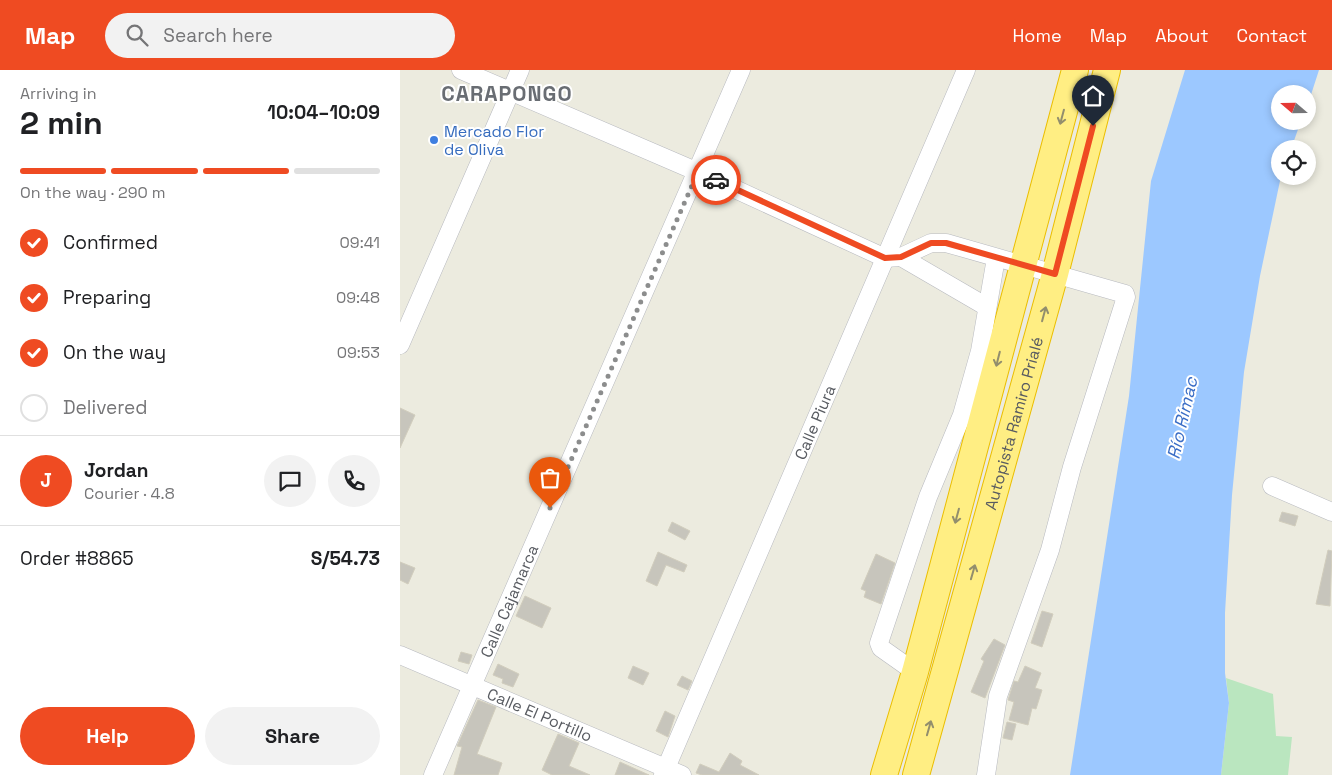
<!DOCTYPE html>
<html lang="en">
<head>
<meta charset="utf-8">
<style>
  :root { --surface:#fff; --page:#f2f2f2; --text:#202124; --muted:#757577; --line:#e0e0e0; --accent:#ef4b22 }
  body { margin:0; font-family:"Space Grotesk",sans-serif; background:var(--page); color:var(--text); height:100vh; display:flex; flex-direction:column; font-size:19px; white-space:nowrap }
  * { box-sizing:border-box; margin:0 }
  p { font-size:16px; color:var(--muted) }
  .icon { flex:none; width:28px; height:28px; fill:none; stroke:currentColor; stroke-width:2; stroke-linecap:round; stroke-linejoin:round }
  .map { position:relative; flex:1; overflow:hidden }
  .details { display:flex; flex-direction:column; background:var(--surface); width:400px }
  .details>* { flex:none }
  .needle { width:32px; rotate:290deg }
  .controls { position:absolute; left:871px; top:15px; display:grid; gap:10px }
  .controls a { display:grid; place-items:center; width:45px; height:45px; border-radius:50%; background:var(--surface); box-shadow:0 2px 8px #0003; font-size:25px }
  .pin { position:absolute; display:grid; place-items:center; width:42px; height:42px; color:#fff; margin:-51px -21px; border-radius:50% 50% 50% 0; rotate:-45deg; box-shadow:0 0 5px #0007 }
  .pin .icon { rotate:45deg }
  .courier { position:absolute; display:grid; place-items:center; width:50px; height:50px; margin:-25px; border:4px solid #ef4b22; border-radius:50%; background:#fff; color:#222; box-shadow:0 1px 6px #0007 }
  .head em { font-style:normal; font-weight:700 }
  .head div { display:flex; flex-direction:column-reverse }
  .head { display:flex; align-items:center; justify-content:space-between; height:85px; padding:0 20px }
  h1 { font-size:32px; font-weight:700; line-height:38px }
  .bar { display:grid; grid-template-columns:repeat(4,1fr); gap:8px 5px; align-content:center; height:60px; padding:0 20px }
  .bar i { height:6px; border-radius:4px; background:var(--line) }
  .bar .selected { background:var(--accent) }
  .bar p { grid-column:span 4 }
  .line { display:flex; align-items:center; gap:12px; padding:0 20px; border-top:1px solid var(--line) }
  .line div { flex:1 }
  .round { display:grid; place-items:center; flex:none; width:52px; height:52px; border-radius:26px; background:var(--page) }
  ol { padding:0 20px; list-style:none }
  li { display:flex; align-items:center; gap:15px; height:55px }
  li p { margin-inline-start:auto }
  li .icon { padding:5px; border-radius:50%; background:var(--accent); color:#fff; stroke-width:4 }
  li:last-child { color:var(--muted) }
  li i { width:28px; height:28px; border:2px solid var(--line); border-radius:50% }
  .cta { display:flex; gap:10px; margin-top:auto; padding:10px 20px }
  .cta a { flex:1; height:58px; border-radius:30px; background:var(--accent); color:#fff; font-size:20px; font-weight:700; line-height:58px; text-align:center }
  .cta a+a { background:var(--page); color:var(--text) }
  header { display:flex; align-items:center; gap:30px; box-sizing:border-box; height:70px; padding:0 25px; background:var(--accent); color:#fff }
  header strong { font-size:24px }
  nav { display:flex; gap:28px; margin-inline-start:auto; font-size:18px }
  .search { width:350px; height:45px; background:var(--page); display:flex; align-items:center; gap:12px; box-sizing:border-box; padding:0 18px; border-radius:28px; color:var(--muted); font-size:19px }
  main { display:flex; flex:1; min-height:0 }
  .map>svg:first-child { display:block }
  .green { fill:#bae6bf }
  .water { fill:#9cc8ff }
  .building { fill:#c7c5bc; stroke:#d1cdbd }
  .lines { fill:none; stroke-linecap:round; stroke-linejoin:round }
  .minor-casing { stroke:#b7b9bf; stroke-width:19 }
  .highway-casing { stroke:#ebbe00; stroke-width:28 }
  .minor { stroke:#fff; stroke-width:18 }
  .highway { stroke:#ffee83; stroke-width:26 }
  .oneway { stroke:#928e6d }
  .done { stroke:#8c8d8d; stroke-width:5; stroke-dasharray:0 9 }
  .route { stroke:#ef4b22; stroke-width:6 }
  .shop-dot { fill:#3f7fe0; stroke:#fff; stroke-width:2 }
  .labels { text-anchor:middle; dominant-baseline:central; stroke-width:4; stroke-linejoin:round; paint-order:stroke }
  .shop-label { font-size:16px; fill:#366cbe; stroke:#fff; text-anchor:start }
  .street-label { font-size:16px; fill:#585b61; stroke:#fff }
  .water-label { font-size:18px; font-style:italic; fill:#3b6ec6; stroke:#fff }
  .district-label { font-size:21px; font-weight:bold; letter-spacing:1px; fill:#696d73; stroke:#fff }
</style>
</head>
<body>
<header>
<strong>Map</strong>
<div class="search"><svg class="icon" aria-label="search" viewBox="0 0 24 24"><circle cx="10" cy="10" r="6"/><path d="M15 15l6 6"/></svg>Search here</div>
<nav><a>Home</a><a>Map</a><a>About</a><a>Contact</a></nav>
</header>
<main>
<section class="details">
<div class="head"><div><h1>2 min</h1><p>Arriving in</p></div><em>10:04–10:09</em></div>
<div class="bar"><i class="selected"></i><i class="selected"></i><i class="selected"></i><i></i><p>On the way · 290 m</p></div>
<ol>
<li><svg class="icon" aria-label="check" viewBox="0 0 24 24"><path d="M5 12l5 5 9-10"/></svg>Confirmed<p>09:41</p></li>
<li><svg class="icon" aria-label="check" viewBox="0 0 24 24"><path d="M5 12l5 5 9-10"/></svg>Preparing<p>09:48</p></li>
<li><svg class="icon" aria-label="check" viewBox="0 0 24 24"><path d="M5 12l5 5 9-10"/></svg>On the way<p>09:53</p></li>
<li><i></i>Delivered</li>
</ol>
<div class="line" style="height:90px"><b class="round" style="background:var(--accent);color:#fff">J</b><div><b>Jordan</b><p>Courier · 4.8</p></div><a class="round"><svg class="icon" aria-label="chat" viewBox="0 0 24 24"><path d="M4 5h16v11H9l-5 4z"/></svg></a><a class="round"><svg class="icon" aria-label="phone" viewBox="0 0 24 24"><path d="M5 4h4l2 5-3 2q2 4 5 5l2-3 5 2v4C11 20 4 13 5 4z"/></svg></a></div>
<div class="line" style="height:65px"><div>Order #8865</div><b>S/54.73</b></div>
<div class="cta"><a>Help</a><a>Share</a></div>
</section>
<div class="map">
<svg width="932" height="705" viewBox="0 0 932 705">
  <rect width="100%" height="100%" fill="#ecebdf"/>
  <path class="green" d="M826,608L873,624L876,666L892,667L888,705H821L829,633Z"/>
  <path class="water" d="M785,0H919L908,34V24H880V51H901L891,79H880L881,106L860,206L844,302L832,425L825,543V603L829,633L821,705H670L729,326L751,111Z"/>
  <path class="building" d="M0,338L15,345L0,378Z
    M882,442L898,446L895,456L879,451Z
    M272,452L290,461L285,470L268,461Z
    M928,480L932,481L930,536L916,534Z
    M258,482L287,495L284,502L266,495L257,516L246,511Z
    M476,484L495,493L481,534L464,527L466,521L461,519Z
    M0,492L15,498L8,514L0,510Z
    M125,526L151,538L142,558L116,546Z
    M642,541L653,544L642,577L631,573Z
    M594,569L605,575L585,628L571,622L584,591L581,589Z
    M61,582L72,585L69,594L58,591Z
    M98,594L119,604L113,617L102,613L103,609L93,605Z
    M233,596L249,603L243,615L228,608Z
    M625,596L641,603L635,618L642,620L636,639L632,638L628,655L609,650L614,632L608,630L614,611L618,612Z
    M282,606L292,611L288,620L277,615Z
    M78,630L96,637L77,684L102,693L98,705H54L62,677L57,676Z
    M265,641L275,646L268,667L256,661Z
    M607,652L616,654L612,670L603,668Z
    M158,664L179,673L169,696L190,705H152L142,700Z
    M330,683L342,691L340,695L359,705H302L296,703L300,694L319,702Z
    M220,692L249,705H215Z"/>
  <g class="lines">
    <defs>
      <g id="minor">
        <path d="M61,0L298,102L485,188L501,187L531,173H546L725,224L726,227L672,397L650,480L598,626L586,705"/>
        <path d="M501,187L587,237"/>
        <path d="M0,275L120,0"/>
        <path d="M872,416L932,442"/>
        <path id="s1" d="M0,585L282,705"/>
        <path d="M515,602L481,578L479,573L528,427L562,345L580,281L596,188"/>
        <path id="s2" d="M33,705L341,0"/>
        <path id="s3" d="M263,705L566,0"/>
      </g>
      <g id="highway">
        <path d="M484,705L515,602L675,0"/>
        <path id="s4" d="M516,705L655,204L707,0"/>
      </g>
    </defs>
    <use href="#minor" class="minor-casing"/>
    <use href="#highway" class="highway-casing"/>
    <use href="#minor" class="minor"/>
    <use href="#highway" class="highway"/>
  </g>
  <defs><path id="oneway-shaft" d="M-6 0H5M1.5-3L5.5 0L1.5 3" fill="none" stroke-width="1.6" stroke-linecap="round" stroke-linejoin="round" transform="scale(1.25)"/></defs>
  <g class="oneway">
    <use href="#oneway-shaft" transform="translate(662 47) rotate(105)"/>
    <use href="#oneway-shaft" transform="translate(644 244) rotate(-75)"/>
    <use href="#oneway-shaft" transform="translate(598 289) rotate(104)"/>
    <use href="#oneway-shaft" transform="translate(557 446) rotate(105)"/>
    <use href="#oneway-shaft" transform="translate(573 502) rotate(-74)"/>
    <use href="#oneway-shaft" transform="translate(529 658) rotate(-74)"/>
  </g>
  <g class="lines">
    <path class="done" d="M150,438L298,102L316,110"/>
    <path class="route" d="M316,110L485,188L501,187L531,173H546L655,204L693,56"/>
  </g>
  <circle class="shop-dot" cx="34" cy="70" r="5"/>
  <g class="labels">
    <g class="shop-label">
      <text x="44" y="61">Mercado Flor<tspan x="44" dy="18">de Oliva</tspan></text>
    </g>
    <g class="street-label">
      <text stroke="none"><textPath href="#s3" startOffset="384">Calle Piura</textPath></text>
      <text stroke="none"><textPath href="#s4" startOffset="365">Autopista Ramiro Prialé</textPath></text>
      <text stroke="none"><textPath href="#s2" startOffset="190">Calle Cajamarca</textPath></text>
      <text stroke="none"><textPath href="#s1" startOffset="152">Calle El Portillo</textPath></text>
    </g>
    <g class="water-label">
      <text transform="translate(782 348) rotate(-77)">Río Rímac</text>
    </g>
    <g class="district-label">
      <text x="107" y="23">CARAPONGO</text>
    </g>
  </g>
</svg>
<div class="controls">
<a><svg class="needle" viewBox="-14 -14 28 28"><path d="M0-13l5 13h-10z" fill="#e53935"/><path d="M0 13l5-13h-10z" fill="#757577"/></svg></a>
<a><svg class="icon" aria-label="locate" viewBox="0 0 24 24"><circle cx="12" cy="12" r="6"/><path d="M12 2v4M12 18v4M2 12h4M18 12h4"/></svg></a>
</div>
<div class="pin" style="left:150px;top:438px;background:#ea580c"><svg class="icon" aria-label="bag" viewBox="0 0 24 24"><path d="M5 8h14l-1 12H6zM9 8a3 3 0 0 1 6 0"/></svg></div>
<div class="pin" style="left:693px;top:56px;background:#1f2937"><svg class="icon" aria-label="home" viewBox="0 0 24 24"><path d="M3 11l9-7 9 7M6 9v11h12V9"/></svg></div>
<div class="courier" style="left:316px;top:110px"><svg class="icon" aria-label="car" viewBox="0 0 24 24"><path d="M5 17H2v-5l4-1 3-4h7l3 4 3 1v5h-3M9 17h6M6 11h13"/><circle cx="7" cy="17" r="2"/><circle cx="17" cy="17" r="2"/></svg></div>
</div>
</main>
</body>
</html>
